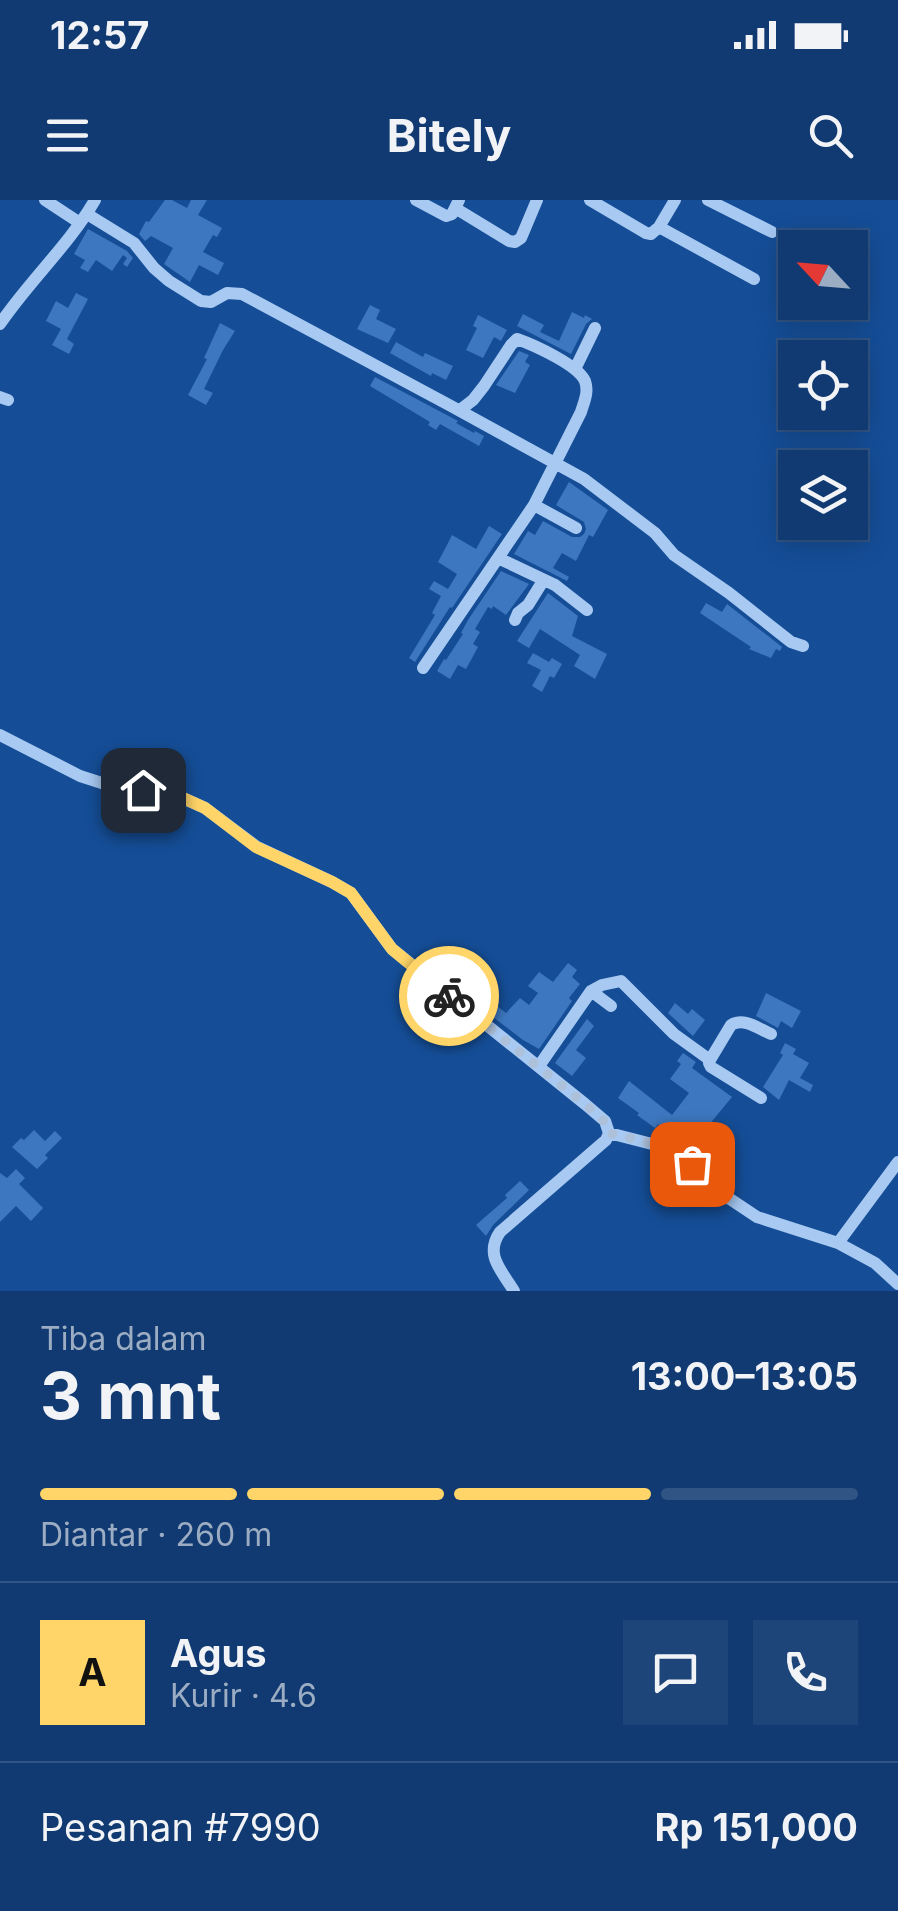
<!DOCTYPE html>
<html lang="id">
<head>
<meta charset="utf-8">
<style>
  :root { --surface:#103a71; --page:#1e4579; --text:#f1f3f6; --muted:#9cadc3; --line:#305484; --accent:#ffd468 }
  body { margin:0; font-family:Inter,sans-serif; background:var(--page); color:var(--text); height:100vh; display:flex; flex-direction:column; font-size:38px; white-space:nowrap }
  * { box-sizing:border-box; margin:0 }
  p { font-size:32px; color:var(--muted) }
  .icon { flex:none; width:55px; height:55px; fill:none; stroke:currentColor; stroke-width:2; stroke-linecap:round; stroke-linejoin:round }
  .map { position:relative; height:1091px; overflow:hidden }
  .details { display:flex; flex-direction:column; background:var(--surface); flex:1 }
  .details>* { flex:none }
  .needle { width:65px; rotate:296deg }
  .tools { position:absolute; left:778px; top:30px; display:grid; gap:20px }
  .tools a { display:grid; place-items:center; width:90px; height:90px; border-radius:0px; background:var(--surface); box-shadow:0 5px 25px #0003,0 0 0 2px var(--line); font-size:50px }
  .pin { position:absolute; display:grid; place-items:center; width:85px; height:85px; color:#fff; margin:-42px; border-radius:20px; box-shadow:0 5px 15px #0006 }
  .courier { position:absolute; display:grid; place-items:center; width:100px; height:100px; margin:-50px; border:8px solid #ffd468; border-radius:50%; background:#fff; color:#222; box-shadow:0 2px 12px #0007 }
  .summary em { font-style:normal; font-weight:700 }
  .summary div { display:flex; flex-direction:column-reverse }
  .summary { display:flex; align-items:center; justify-content:space-between; height:170px; padding:0 40px }
  h1 { font-size:65px; font-weight:700; line-height:75px }
  .bar { display:grid; grid-template-columns:repeat(4,1fr); gap:15px 10px; align-content:center; height:120px; padding:0 40px }
  .bar i { height:12px; border-radius:8px; background:var(--line) }
  .bar .active { background:var(--accent) }
  .bar p { grid-column:span 4 }
  .line { display:flex; align-items:center; gap:25px; padding:0 40px; border-top:2px solid var(--line) }
  .line div { flex:1 }
  .round { display:grid; place-items:center; flex:none; width:105px; height:105px; border-radius:0px; background:var(--page) }
  .status { display:flex; justify-content:space-between; align-items:center; height:70px; padding:0 50px; background:var(--surface); direction:ltr }
  .status svg { height:28px; fill:currentColor }
  header { display:flex; justify-content:space-between; align-items:center; height:130px; padding:0 40px; background:var(--surface); font-size:45px; font-weight:700 }
  .map>svg:first-child { display:block }
  .building { fill:#3d77bf }
  .lines { fill:none; stroke-linecap:round; stroke-linejoin:round }
  .minor { stroke:#a7c9f2; stroke-width:12 }
  .done { stroke:#adc1db; stroke-width:10; stroke-dasharray:0 18 }
  .route { stroke:#ffd468; stroke-width:12 }
</style>
</head>
<body>
<div class="status"><b>12:57</b><svg viewBox="0 0 49 12"><path d="M0 12V9h3v3zM5 12V6h3v6zM10 12V3h3v9zM15 12V0h3v12zM26 1h20v11H26zM47 4h2v5h-2z"/></svg></div>
<header><svg class="icon" aria-label="menu" viewBox="0 0 24 24"><path d="M4 6h16M4 12h16M4 18h16"/></svg>Bitely<svg class="icon" aria-label="search" viewBox="0 0 24 24"><circle cx="10" cy="10" r="6"/><path d="M15 15l6 6"/></svg></header>
<div class="map">
<svg width="898" height="1091" viewBox="0 0 898 1091">
  <rect width="100%" height="100%" fill="#154e97"/>
  <path class="building" d="M165,0H172L187,8L191,0H207L198,15L222,28L217,37L213,35L203,52L224,63L218,75L199,65L190,82L164,64L173,48L151,36L145,41L139,34L146,21L149,22Z
    M88,29L127,51L133,58L127,67L123,64L127,58L123,55L112,71L96,60L88,72L80,68L85,60L74,54Z
    M76,93L88,99L67,139L74,144L69,154L52,145L61,129L46,121L56,101L68,108Z
    M370,105L380,110L376,119L396,129L388,143L357,129Z
    M572,112L584,118L585,115L592,119L586,124L571,154L517,126L523,114L544,125L540,132L559,141Z
    M478,115L507,130L501,141L494,137L483,158L466,150L477,128L473,126Z
    M220,123L235,131L223,150L204,189L213,193L206,205L188,195L207,159L204,158Z
    M396,142L423,157L425,153L453,166L446,180L432,173L431,176L390,153Z
    M519,151L529,155L525,162L530,165L515,193L496,185Z
    M375,177L458,221L456,223L474,233L475,231L484,236L479,246L440,224L436,230L428,225L430,222L370,186Z
    M569,282L608,310L593,337L589,335L576,361L562,353L553,368L569,377L567,381L514,354L528,331L535,335L543,321L572,337H580L584,334L586,329L584,322L556,305Z
    M489,326L502,334L452,408L450,407L415,462L409,458L435,415L432,413L441,396L429,389L434,381L448,389L457,374L438,362L447,345L452,335L476,349Z
    M501,371L529,384L506,415L493,406L492,409L488,407L475,429L480,432L473,444L478,447L471,460L466,469L458,465L450,479L437,471L444,459L446,460L463,434L461,433L468,420Z
    M548,393L578,416L572,436L607,454L595,479L574,466L580,455L540,429L529,448L517,441Z
    M706,403L722,412L727,404L782,447L780,451L776,449L771,458L749,449L751,447L700,413Z
    M533,453L549,462L552,458L562,464L554,478L550,476L542,492L532,486L541,470L527,463Z
    M568,763L577,770L572,777L580,784L569,798L572,801L539,849L523,840L485,811L492,802L506,813L520,798L529,805L538,793L528,786L539,772L553,782Z
    M766,793L801,811L792,828L781,821L778,828L756,816Z
    M675,803L688,814L692,809L705,820L693,836L668,813Z
    M587,819L594,826L576,850L586,858L572,876L555,863Z
    M785,843L796,849L793,854L809,863L800,878L813,885L810,892L789,880L779,900L763,887L783,855L780,853Z
    M683,853L696,862L692,868L732,897L694,943L678,931L674,936L658,924L655,928L637,915L639,913L618,898L629,881L672,915L689,893L670,879L681,864L677,861Z
    M34,930L45,941L55,931L62,938L45,955L48,958L37,969L12,947L21,938L24,940Z
    M16,969L25,978L19,984L43,1008L31,1021L16,1006L0,1022V973L7,978Z
    M520,981L529,990L493,1025L486,1036L476,1025L507,998L505,995Z"/>
  <g class="lines">
    <path class="minor" d="M45,0L80,23
      M416,0L446,16L452,14L459,0
      M590,0L646,33L651,34L659,27L675,0
      M708,0L772,32
      M455,8L509,41L515,42L521,38L537,0
      M87,14L134,43L154,68L169,81L201,101L211,102L227,93L242,94L451,206L584,279L655,333L674,355L729,393L791,442L803,446
      M659,27L754,79
      M0,124C29,81 69,45 95,0
      M575,169L595,128
      M0,197L8,200
      M534,305L576,328
      M498,358L555,385L587,410
      M515,420L518,413L528,405L543,381
      M423,468L534,305L581,212C584,202 589,192 585,181C578,165 534,145 517,139L511,145L484,186L473,200L460,210
      M0,535L80,576L108,585L174,594L205,608L257,647L332,682L351,693L392,749L585,904L605,921L609,933L606,940L500,1032C484,1055 502,1071 514,1091
      M591,791L602,785L621,781L674,834L710,860L731,825C744,817 759,829 771,834
      M710,860L709,863L711,867L761,898
      M539,866L591,791L611,806
      M609,933L652,944L681,956L724,995L757,1017L838,1043L875,1063L898,1084
      M838,1043L898,962"/>
  </g>
  <g class="lines">
    <path class="done" d="M449,796L585,904L605,922L609,933C636,940 670,944 692,964"/>
    <path class="route" d="M143,590L174,594L205,608L256,647L332,682L351,693L392,749L449,796"/>
  </g>
</svg>
<div class="tools">
<a><svg class="needle" viewBox="-14 -14 28 28"><path d="M0-13l5 13h-10z" fill="#e53935"/><path d="M0 13l5-13h-10z" fill="#9cadc3"/></svg></a>
<a><svg class="icon" aria-label="locate" viewBox="0 0 24 24"><circle cx="12" cy="12" r="6"/><path d="M12 2v4M12 18v4M2 12h4M18 12h4"/></svg></a>
<a><svg class="icon" aria-label="layers" viewBox="0 0 24 24"><path d="M12 4l9 5-9 5-9-5zM3 14l9 5 9-5"/></svg></a>
</div>
<div class="pin" style="left:692px;top:964px;background:#ea580c"><svg class="icon" aria-label="bag" viewBox="0 0 24 24"><path d="M5 8h14l-1 12H6zM9 8a3 3 0 0 1 6 0"/></svg></div>
<div class="pin" style="left:143px;top:590px;background:#1f2937"><svg class="icon" aria-label="home" viewBox="0 0 24 24"><path d="M3 11l9-7 9 7M6 9v11h12V9"/></svg></div>
<div class="courier" style="left:449px;top:796px"><svg class="icon" aria-label="bike" viewBox="0 0 24 24"><circle cx="6" cy="16" r="4"/><circle cx="18" cy="16" r="4"/><path d="M6 16l4-8h5l3 8M10 8l3 8H6M13 5h3"/></svg></div>
</div>
<section class="details">
<div class="summary"><div><h1>3 mnt</h1><p>Tiba dalam</p></div><em>13:00–13:05</em></div>
<div class="bar"><i class="active"></i><i class="active"></i><i class="active"></i><i></i><p>Diantar · 260 m</p></div>
<div class="line" style="height:180px"><b class="round" style="background:var(--accent);color:#111">A</b><div><b>Agus</b><p>Kurir · 4.6</p></div><a class="round"><svg class="icon" aria-label="chat" viewBox="0 0 24 24"><path d="M4 5h16v11H9l-5 4z"/></svg></a><a class="round"><svg class="icon" aria-label="phone" viewBox="0 0 24 24"><path d="M5 4h4l2 5-3 2q2 4 5 5l2-3 5 2v4C11 20 4 13 5 4z"/></svg></a></div>
<div class="line" style="height:130px"><div>Pesanan #7990</div><b>Rp 151,000</b></div>
</section>
</body>
</html>
